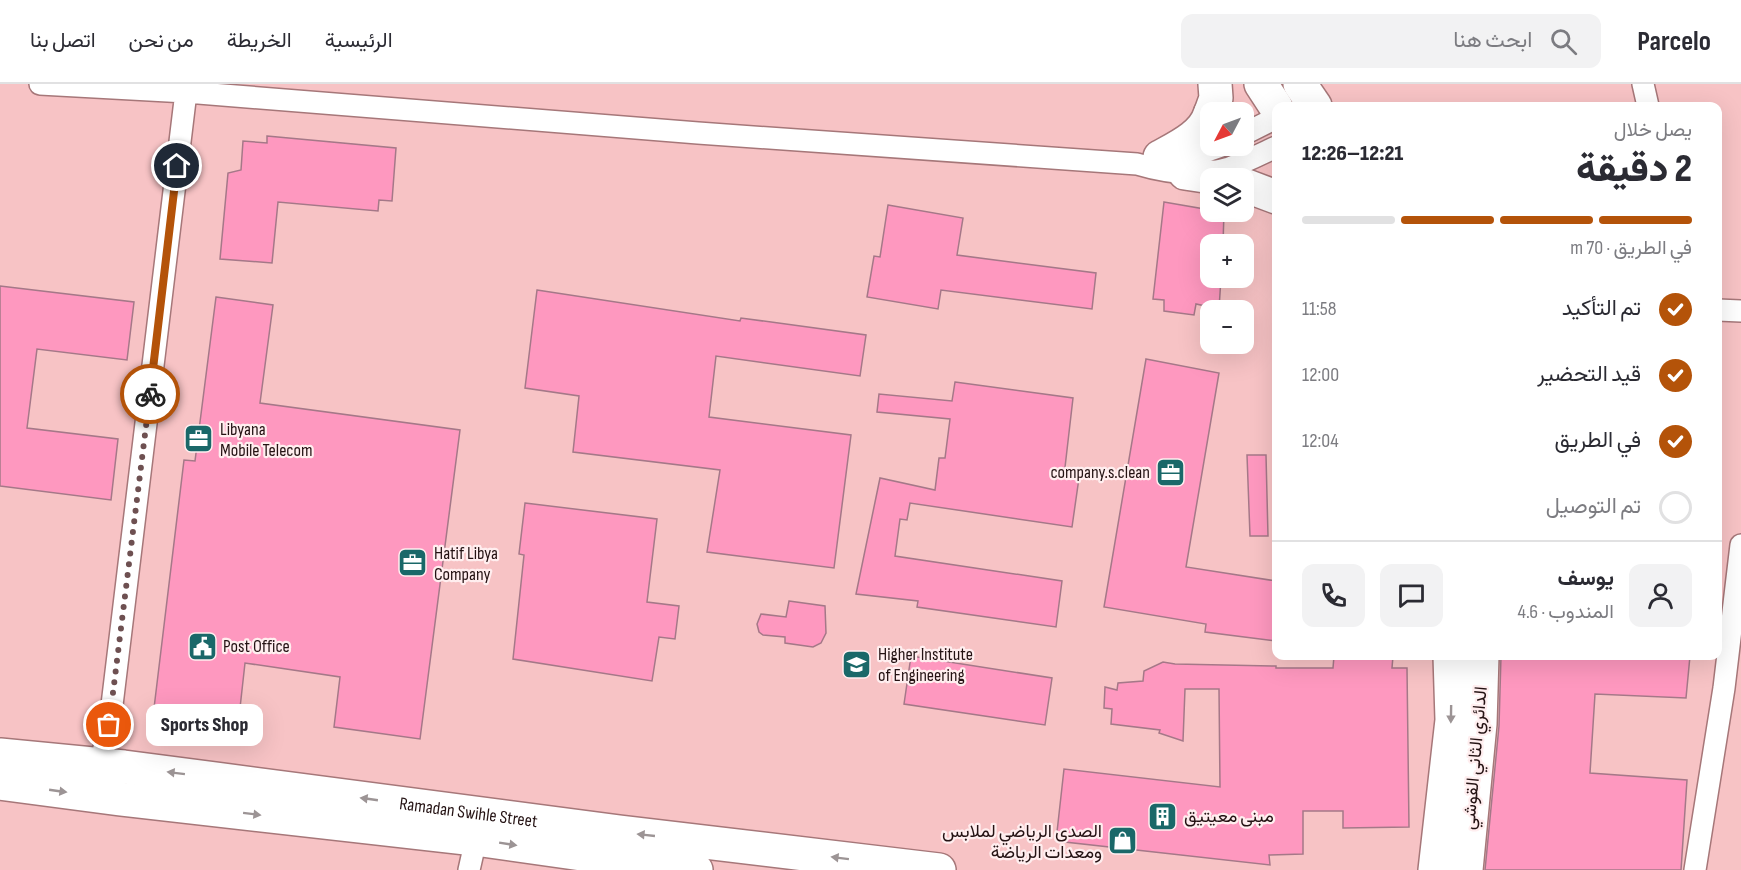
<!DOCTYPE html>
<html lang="ar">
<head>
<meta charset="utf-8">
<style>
  :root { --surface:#fff; --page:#f2f2f3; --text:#2b2b33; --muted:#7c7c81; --line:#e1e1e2; --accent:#b45309 }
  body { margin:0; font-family:"Sofia Sans Condensed",Vazirmatn,sans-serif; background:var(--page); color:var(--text); direction:rtl; height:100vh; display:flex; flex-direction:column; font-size:22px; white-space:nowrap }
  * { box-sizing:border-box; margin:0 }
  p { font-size:20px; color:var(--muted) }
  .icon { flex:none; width:33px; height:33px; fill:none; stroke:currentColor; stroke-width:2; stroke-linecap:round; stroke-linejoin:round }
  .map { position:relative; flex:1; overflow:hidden; direction:ltr }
  .side { position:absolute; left:1272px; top:18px; width:450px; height:558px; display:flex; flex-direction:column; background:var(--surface); border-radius:12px; box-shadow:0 6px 24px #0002; direction:rtl }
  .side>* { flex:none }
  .needle { width:39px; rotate:229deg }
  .controls { position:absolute; left:1200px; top:18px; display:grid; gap:12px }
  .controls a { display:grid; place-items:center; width:54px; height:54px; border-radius:12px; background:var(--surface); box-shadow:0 6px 24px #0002; font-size:30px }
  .pin { position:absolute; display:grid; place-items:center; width:51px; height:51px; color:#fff; margin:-26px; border:3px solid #fff; border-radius:50%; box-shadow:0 2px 6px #0007 }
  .courier { position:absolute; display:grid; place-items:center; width:60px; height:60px; margin:-30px; border:4px solid #b45309; border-radius:50%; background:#fff; color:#222; box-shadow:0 2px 8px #0007 }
  .bubble { position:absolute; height:42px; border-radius:12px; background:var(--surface); box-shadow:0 6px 24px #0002; font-size:20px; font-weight:800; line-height:42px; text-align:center; direction:rtl }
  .overview em { font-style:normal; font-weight:800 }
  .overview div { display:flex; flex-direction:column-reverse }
  .overview { display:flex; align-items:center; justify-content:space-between; height:102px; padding:0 30px }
  h1 { font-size:39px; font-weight:800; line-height:45px }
  .bar { display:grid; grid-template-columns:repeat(4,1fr); gap:9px 6px; align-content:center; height:72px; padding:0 30px }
  .bar i { height:8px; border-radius:4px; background:var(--line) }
  .bar .on { background:var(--accent) }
  .bar p { grid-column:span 4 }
  .line { display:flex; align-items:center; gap:15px; padding:0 30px; border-top:2px solid var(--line) }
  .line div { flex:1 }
  .round { display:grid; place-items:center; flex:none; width:63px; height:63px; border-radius:12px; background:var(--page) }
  ol { padding:0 30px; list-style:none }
  li { display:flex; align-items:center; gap:18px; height:66px }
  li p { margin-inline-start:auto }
  li .icon { padding:6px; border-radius:50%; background:var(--accent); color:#fff; stroke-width:4 }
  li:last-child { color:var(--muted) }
  li i { width:33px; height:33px; border:3px solid var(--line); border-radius:50% }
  header { display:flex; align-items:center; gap:36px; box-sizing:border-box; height:84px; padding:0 30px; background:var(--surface); border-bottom:2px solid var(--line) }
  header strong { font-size:28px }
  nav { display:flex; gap:33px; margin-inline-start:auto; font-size:21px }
  .search { width:420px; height:54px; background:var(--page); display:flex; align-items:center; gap:15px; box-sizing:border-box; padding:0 21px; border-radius:12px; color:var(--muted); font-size:22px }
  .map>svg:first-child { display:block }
  .building { fill:#fe98bf; stroke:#a57888; stroke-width:1.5 }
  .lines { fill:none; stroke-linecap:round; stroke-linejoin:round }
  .minor-casing { stroke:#a67779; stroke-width:24 }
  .primary-casing { stroke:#a67779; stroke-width:36 }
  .minor { stroke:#fff; stroke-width:21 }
  .primary { stroke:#fff; stroke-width:33 }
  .oneway { fill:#9c9495 }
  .done { stroke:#6e5051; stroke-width:6; stroke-dasharray:0 10.8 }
  .route { stroke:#b45309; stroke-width:8 }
  .labels { text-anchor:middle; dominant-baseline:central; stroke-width:4.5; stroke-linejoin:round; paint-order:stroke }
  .poi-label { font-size:18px; fill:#241213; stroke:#ffeeef; text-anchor:start }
  .street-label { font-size:18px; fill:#241213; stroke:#ffeeef }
</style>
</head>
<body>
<header>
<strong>Parcelo</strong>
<div class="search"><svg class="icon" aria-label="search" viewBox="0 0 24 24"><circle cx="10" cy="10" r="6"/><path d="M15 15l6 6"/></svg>ابحث هنا</div>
<nav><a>الرئيسية</a><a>الخريطة</a><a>من نحن</a><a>اتصل بنا</a></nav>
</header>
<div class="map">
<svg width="1741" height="786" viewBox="0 0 1741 786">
  <rect width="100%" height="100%" fill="#f7c3c5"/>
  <path class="building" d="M267,52L396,64L392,117L379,116L378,127L278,118L272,179L220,175L228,89L241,86L243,57L267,59Z
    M1164,118L1210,126V128H1224L1223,160H1210V194H1221L1219,225L1196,220L1194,231L1164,227V216L1153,215Z
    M888,121L963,134L957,171L1096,189L1092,225L941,206L938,225L867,213L874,172L880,173Z
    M0,202L134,218L127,276L37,265L27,344L118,355L111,416L0,402Z
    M537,206L740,237L741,234L866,251L860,292L716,272L709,333L851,351L834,484L707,468L720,386L573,368L579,312L525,304Z
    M216,213L273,221L260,319L460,346L420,655L334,643L340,593L245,579L236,660L151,649L184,376L195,377Z
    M1146,275L1219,289L1186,483L1276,497V557L1205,548L1206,540L1104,523Z
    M955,298L1073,314L1064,392L1079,394L1072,443L910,419L907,436L900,435L895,472L1062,497L1056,543L917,523L918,517L856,510L880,394L935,406L939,374H945L950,335L877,328L879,310L952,317Z
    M1247,371H1266L1268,452H1250Z
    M525,419L657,435L647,518L679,522L675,555L659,553L652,597L513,575L524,471L519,470Z
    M789,517L825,522L826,549L821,559L813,563L785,559V553L763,551L759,548L757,540L761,530L786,533Z
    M911,572L1052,594L1045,641L904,620Z
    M1334,572H1393L1392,584H1407L1409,743L1343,744V727H1303V770L1269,771L1270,781L1056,757L1064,685L1220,703L1219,605H1185L1183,657L1159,649L1160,646L1111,640L1112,625L1104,624L1105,603L1117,606L1118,599L1143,597L1144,587L1163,578L1175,580L1276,582V584H1333Z
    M1501,572H1690L1686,614L1595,610L1590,689L1687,696L1681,786H1485L1499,642Z"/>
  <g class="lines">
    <defs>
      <path id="minor" d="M40,0L186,8L698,49L1137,80C1167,89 1199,93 1229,84C1245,78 1261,70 1276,63
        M1643,0L1648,22
        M1244,50L1276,34
        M1173,73L1201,69L1221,62
        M1718,226L1741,227
        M101,680L112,621L186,8
        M469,786L478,746
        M1695,786L1724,604L1741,461"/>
      <g id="primary">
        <path d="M1261,0L1276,23"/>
        <path d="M1300,0L1315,22"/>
        <path d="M1211,28L1216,14L1215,0"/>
        <path d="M1160,73C1178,63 1204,51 1210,30"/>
        <path d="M1185,89L1218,94"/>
        <path d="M1244,101L1276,113"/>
        <path id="s1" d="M0,671L124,683L620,748L939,786"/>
        <path d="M0,699L120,715L475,755L696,786"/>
        <path d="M1435,786L1452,636L1450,572"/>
        <path d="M1466,786L1480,640L1482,572"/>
      </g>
    </defs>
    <use href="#minor" class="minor-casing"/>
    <use href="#primary" class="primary-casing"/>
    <use href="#minor" class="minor"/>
    <use href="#primary" class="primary"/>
  </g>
  <defs><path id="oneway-solid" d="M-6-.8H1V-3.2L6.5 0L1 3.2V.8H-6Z" transform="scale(1.5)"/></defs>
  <g class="oneway">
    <use href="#oneway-solid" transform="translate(1451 630) rotate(91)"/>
    <use href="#oneway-solid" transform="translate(176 689) rotate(-173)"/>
    <use href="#oneway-solid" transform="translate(58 707) rotate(8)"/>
    <use href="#oneway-solid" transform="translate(369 715) rotate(-172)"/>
    <use href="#oneway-solid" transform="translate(252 730) rotate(7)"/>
    <use href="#oneway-solid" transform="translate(646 751) rotate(-174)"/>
    <use href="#oneway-solid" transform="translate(508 760) rotate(9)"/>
    <use href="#oneway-solid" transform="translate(840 774) rotate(-173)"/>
  </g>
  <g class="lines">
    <path class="done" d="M109,641L150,310"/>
    <path class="route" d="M150,310L177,82"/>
  </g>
  <defs>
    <symbol id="office-square" viewBox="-11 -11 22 22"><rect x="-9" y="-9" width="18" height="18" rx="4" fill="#1a6869" stroke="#ffeeef"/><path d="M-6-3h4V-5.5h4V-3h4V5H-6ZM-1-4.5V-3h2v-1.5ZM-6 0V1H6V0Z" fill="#fff"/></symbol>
    <symbol id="civic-square" viewBox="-11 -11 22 22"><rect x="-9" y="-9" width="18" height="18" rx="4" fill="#1a6869" stroke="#ffeeef"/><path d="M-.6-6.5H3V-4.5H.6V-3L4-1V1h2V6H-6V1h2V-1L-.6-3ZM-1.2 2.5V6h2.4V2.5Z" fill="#fff"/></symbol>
    <symbol id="school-square" viewBox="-11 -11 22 22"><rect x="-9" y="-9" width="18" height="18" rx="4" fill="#1a6869" stroke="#ffeeef"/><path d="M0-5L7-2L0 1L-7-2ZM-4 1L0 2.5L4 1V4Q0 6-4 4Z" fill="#fff"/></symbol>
    <symbol id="building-square" viewBox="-11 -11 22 22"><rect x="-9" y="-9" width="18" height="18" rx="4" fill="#1a6869" stroke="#ffeeef"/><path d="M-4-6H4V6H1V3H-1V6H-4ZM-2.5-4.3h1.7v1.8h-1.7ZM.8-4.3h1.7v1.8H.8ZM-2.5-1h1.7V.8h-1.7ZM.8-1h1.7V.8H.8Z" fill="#fff"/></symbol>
    <symbol id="shop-square" viewBox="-11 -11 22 22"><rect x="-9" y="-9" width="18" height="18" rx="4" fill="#1a6869" stroke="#ffeeef"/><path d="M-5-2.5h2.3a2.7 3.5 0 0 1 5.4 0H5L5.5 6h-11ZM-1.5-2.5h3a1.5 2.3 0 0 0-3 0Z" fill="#fff"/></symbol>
  </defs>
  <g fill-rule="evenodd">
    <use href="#office-square" x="182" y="338" width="33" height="33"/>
    <use href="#office-square" x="1154" y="372" width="33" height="33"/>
    <use href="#office-square" x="396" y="462" width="33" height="33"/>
    <use href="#civic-square" x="186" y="546" width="33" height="33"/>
    <use href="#school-square" x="840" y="564" width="33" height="33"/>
    <use href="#building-square" x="1146" y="716" width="33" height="33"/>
    <use href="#shop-square" x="1106" y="740" width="33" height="33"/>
  </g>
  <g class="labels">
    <g class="poi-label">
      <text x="220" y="345">Libyana<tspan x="220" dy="21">Mobile Telecom</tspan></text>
      <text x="1150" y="388" text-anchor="end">company.s.clean</text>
      <text x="434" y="469">Hatif Libya<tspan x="434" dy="21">Company</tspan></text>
      <text x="223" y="562">Post Office</text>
      <text x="878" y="570">Higher Institute<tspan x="878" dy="21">of Engineering</tspan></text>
      <text x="1184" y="732">مبنى معيتيق</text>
      <text x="1102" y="747" text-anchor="end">الصدى الرياضي لملابس<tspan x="1102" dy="21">ومعدات الرياضة</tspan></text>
    </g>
    <g class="street-label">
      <text transform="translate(1475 674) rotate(-85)">الدائري الثاني القوشي</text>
      <text stroke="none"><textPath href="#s1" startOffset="472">Ramadan Swihle Street</textPath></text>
    </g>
  </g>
</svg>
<div class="controls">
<a><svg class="needle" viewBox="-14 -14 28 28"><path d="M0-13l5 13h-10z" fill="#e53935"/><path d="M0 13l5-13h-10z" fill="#7c7c81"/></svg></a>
<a><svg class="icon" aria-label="layers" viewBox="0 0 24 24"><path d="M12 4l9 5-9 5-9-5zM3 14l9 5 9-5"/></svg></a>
<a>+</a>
<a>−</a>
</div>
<div class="pin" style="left:109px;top:641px;background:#ea580c"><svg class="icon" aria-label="bag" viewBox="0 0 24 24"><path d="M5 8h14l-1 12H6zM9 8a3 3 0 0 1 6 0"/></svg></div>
<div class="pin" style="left:177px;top:82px;background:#1f2937"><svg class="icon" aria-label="home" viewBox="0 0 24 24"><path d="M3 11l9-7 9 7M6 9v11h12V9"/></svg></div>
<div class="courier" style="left:150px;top:310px"><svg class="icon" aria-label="bike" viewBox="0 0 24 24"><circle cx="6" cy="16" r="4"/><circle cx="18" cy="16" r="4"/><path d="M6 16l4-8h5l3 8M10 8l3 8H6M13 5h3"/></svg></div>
<div class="bubble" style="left:146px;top:620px;width:117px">Sports Shop</div>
<section class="side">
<div class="overview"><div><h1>2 دقيقة</h1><p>يصل خلال</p></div><em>12:21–12:26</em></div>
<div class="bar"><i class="on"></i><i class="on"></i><i class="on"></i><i></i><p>في الطريق · 70 m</p></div>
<ol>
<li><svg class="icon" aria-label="check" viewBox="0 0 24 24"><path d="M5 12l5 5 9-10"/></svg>تم التأكيد<p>11:58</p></li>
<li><svg class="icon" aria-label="check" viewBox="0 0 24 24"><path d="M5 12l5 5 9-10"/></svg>قيد التحضير<p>12:00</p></li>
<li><svg class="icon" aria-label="check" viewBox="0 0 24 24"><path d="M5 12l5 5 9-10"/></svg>في الطريق<p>12:04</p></li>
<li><i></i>تم التوصيل</li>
</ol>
<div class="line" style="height:108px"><a class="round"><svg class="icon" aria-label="person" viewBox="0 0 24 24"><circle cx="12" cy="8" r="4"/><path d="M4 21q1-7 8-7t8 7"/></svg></a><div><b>يوسف</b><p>المندوب · 4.6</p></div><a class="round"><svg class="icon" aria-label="chat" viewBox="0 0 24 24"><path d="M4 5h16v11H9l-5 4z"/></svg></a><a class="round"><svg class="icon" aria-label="phone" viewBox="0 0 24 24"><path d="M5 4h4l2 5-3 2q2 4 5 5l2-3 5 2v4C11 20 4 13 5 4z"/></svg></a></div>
</section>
</div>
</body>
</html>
